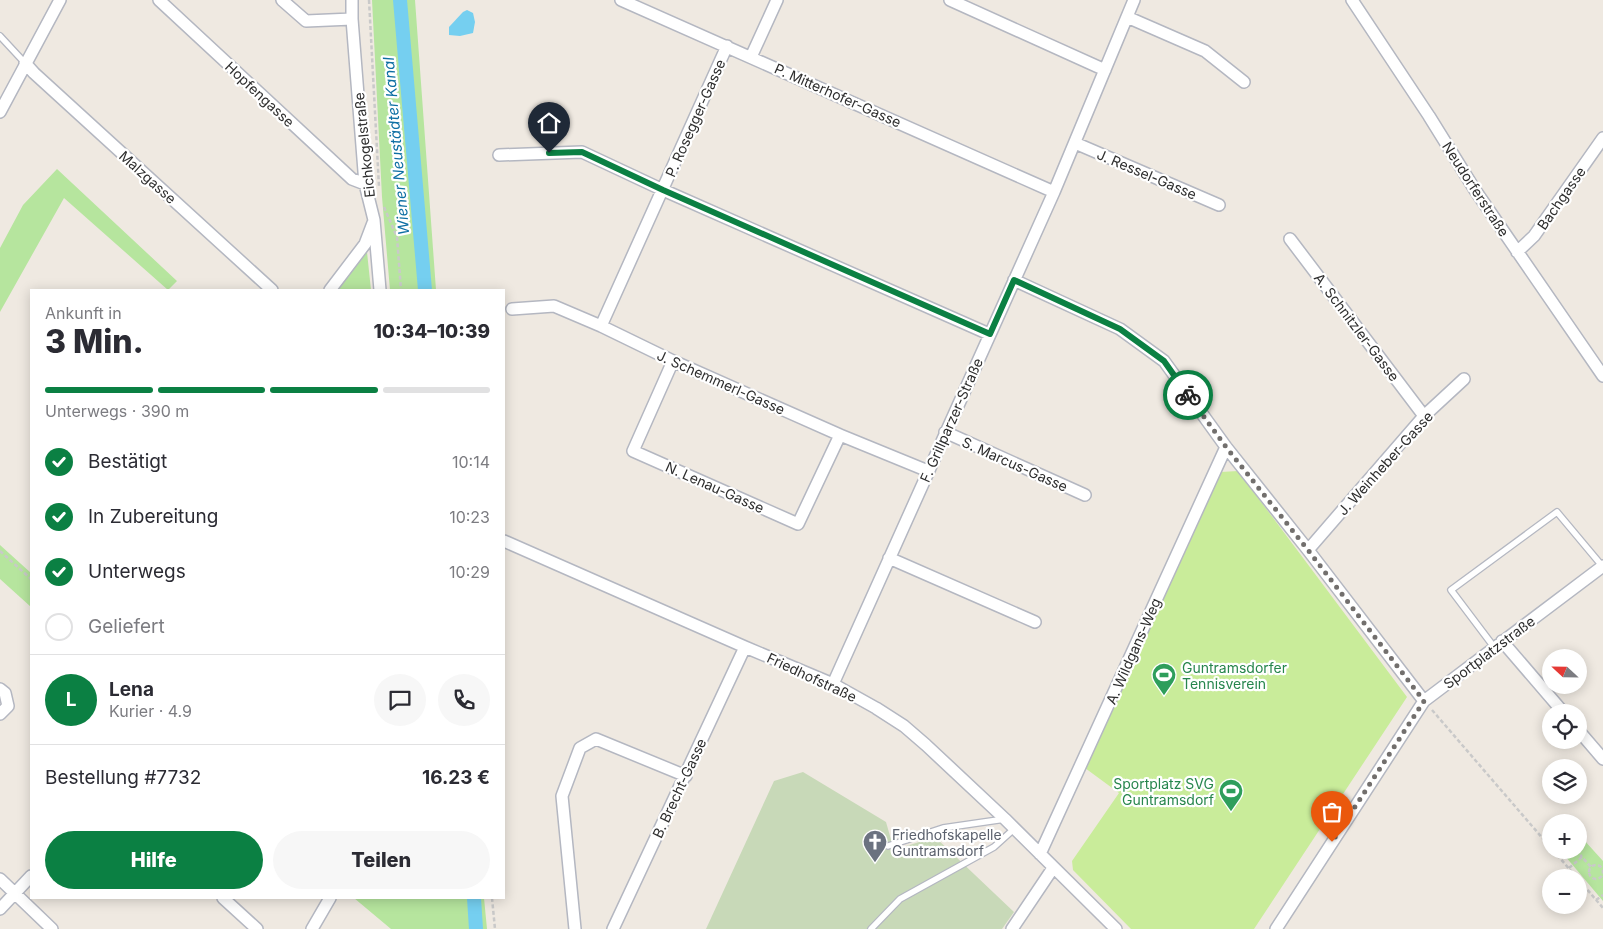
<!DOCTYPE html>
<html lang="de">
<head>
<meta charset="utf-8">
<style>
  :root { --surface:#fff; --page:#f7f7f7; --text:#2b2b33; --muted:#7c7c81; --line:#e1e1e2; --accent:#0b8043 }
  body { margin:0; font-family:Inter,sans-serif; background:var(--page); color:var(--text); height:100vh; display:flex; flex-direction:column; font-size:19px; white-space:nowrap }
  * { box-sizing:border-box; margin:0 }
  p { font-size:16px; color:var(--muted) }
  .icon { flex:none; width:28px; height:28px; fill:none; stroke:currentColor; stroke-width:2; stroke-linecap:round; stroke-linejoin:round }
  .map { position:relative; flex:1; overflow:hidden }
  .panel { position:absolute; left:30px; top:289px; width:475px; height:610px; display:flex; flex-direction:column; background:var(--surface); border-radius:0px; box-shadow:0 2px 12px #0003 }
  .panel>* { flex:none }
  .needle { width:32px; rotate:292deg }
  .buttons { position:absolute; left:1542px; top:649px; display:grid; gap:10px }
  .buttons a { display:grid; place-items:center; width:45px; height:45px; border-radius:50%; background:var(--surface); box-shadow:0 2px 12px #0003; font-size:25px }
  .pin { position:absolute; display:grid; place-items:center; width:42px; height:42px; color:#fff; margin:-51px -21px; border-radius:50% 50% 50% 0; rotate:-45deg; box-shadow:0 0 5px #0007 }
  .pin .icon { rotate:45deg }
  .courier { position:absolute; display:grid; place-items:center; width:50px; height:50px; margin:-25px; border:4px solid #0b8043; border-radius:50%; background:#fff; color:#222; box-shadow:0 1px 6px #0007 }
  .headline em { font-style:normal; font-weight:800 }
  .headline div { display:flex; flex-direction:column-reverse }
  .headline { display:flex; align-items:center; justify-content:space-between; height:85px; padding:0 15px }
  h1 { font-size:32px; font-weight:800; line-height:38px }
  .bar { display:grid; grid-template-columns:repeat(4,1fr); gap:8px 5px; align-content:center; height:60px; padding:0 15px }
  .bar i { height:6px; border-radius:4px; background:var(--line) }
  .bar .on { background:var(--accent) }
  .bar p { grid-column:span 4 }
  .line { display:flex; align-items:center; gap:12px; padding:0 15px; border-top:1px solid var(--line) }
  .line div { flex:1 }
  .round { display:grid; place-items:center; flex:none; width:52px; height:52px; border-radius:26px; background:var(--page) }
  ol { padding:0 15px; list-style:none }
  li { display:flex; align-items:center; gap:15px; height:55px }
  li p { margin-inline-start:auto }
  li .icon { padding:5px; border-radius:50%; background:var(--accent); color:#fff; stroke-width:4 }
  li:last-child { color:var(--muted) }
  li i { width:28px; height:28px; border:2px solid var(--line); border-radius:50% }
  .cta { display:flex; gap:10px; margin-top:auto; padding:10px 15px }
  .cta a { flex:1; height:58px; border-radius:30px; background:var(--accent); color:#fff; font-size:20px; font-weight:800; line-height:58px; text-align:center }
  .cta a+a { background:var(--page); color:var(--text) }
  .map>svg:first-child { display:block }
  .green { fill:#b6e59e }
  .cemetery { fill:#c8d9b8 }
  .pitch { fill:#c9ec9a }
  .water { fill:#75cff0 }
  .lines { fill:none; stroke-linecap:round; stroke-linejoin:round }
  .canal { stroke:#75cff0; stroke-width:14 }
  .lane-casing { stroke:#b4b7c1; stroke-width:8 }
  .street-casing { stroke:#b4b7c1; stroke-width:14 }
  .path { stroke:#c9c9c9; stroke-width:2.5; stroke-dasharray:4 2.5; stroke-linecap:butt }
  .lane { stroke:#fff; stroke-width:5.5 }
  .street { stroke:#fff; stroke-width:11 }
  .done { stroke:#726f6d; stroke-width:5; stroke-dasharray:0 9 }
  .route { stroke:#0b8043; stroke-width:6 }
  .labels { text-anchor:middle; dominant-baseline:central; stroke-width:4.5; stroke-linejoin:round; paint-order:stroke }
  .street-label { font-size:14px; fill:#2e2e2e; stroke:#fff }
  .leisure-label { font-size:14px; fill:#27864d; stroke:#fff; text-anchor:start }
  .worship-label { font-size:14px; fill:#5b616d; stroke:#fff; text-anchor:start }
  .water-label { font-size:15px; font-style:italic; fill:#0d6fa3; stroke:#fff }
</style>
</head>
<body>
<div class="map">
<svg width="1603" height="929" viewBox="0 0 1603 929">
  <rect width="100%" height="100%" fill="#efe9e1"/>
  <path class="green" d="M372,0H415L436,290H390L382,197Z
    M57,169L177,281L168,290L64,198L0,312V248L23,205Z
    M367,252L371,290H337Z
    M0,545L31,573V607L0,579Z
    M1584,840L1603,861V901L1565,856L1572,850H1579V844Z
    M354,898H484L487,929H391Z"/>
  <path class="cemetery" d="M803,772L886,822L894,850L935,837L1014,912L1002,929H706L774,781Z"/>
  <path class="pitch" d="M1238,471L1407,697L1254,929H1131L1073,870L1072,861L1119,793L1085,768L1221,472Z"/>
  <path class="water" d="M467,10L473,13L475,22L473,33L460,36L449,35V27L463,12Z"/>
  <g class="lines">
    <path class="canal" d="M400,0L425,290
      M474,898L476,929"/>
    <defs>
      <path id="lane" d="M0,36L25,63
        M1494,647L1451,590L1557,512L1603,567
        M888,846L943,828L1005,819
        M871,929L900,899L994,847L1015,828"/>
      <path id="street" d="M159,0L352,179L365,184
        M282,0L306,21L352,19
        M352,0V19L365,184L374,220L380,290
        M621,0L1054,192
        M950,0L1105,70
        M1352,0L1429,116L1475,190L1603,376
        M1127,17L1205,51L1244,82
        M751,57L777,0
        M25,63L34,73L272,290
        M0,112L60,0
        M1075,143L1219,205
        M499,155L582,152L663,190L989,334
        M1290,239L1424,416
        M1517,252L1534,236L1603,138
        M1014,280L1120,329L1164,361L1226,447L1308,550L1424,701
        M330,290L365,244L373,223
        M512,309L554,306L601,326L673,361L840,435L928,471
        M601,326L727,46
        M673,361L633,451L798,524L840,435
        M945,432L1085,495
        M504,541L745,647L833,684L876,708L904,726L926,745L1005,819L1116,929
        M1308,550L1424,416L1464,379
        M889,558L1035,622
        M1502,641L1563,712
        M833,684L1054,192L1134,0
        M0,689L5,693L8,706L0,714
        M1579,731L1603,759
        M1040,854L1226,447
        M0,879L52,929
        M223,898L257,929
        M0,909L31,876
        M312,929L330,898
        M575,929L562,796L580,748L596,739L686,776
        M613,929L745,647
        M1012,929L1053,868
        M1276,929L1424,701L1603,566"/>
    </defs>
    <use href="#lane" class="lane-casing"/>
    <use href="#street" class="street-casing"/>
    <path class="path" d="M369,0L379,187
      M384,207L397,237L401,290
      M0,551L31,579
      M1432,710L1551,848
      M1553,850L1577,878
      M1576,850L1582,857
      M1589 872a7 7 0 1 1 14 0a7 7 0 1 1-14 0Z
      M1569,868L1582,857L1591,867
      M1579,880L1603,908
      M492,898L495,929
      M1596,900L1603,895"/>
    <use href="#lane" class="lane"/>
    <use href="#street" class="street"/>
  </g>
  <g class="lines">
    <path class="done" d="M1188,395L1226,447L1308,550L1424,701L1332,842"/>
    <path class="route" d="M549,153L582,152L663,190L990,334L1014,280L1120,329L1164,361L1188,395"/>
  </g>
  <defs>
    <symbol id="stadium-pin" viewBox="-11 -11 22 30"><path d="M0 17L-7.5 6A9.5 9.5 0 1 1 7.5 6Z" fill="#2e9e5b" stroke="#fff"/><path d="M0-5a6.5 5 0 1 0 0 10a6.5 5 0 1 0 0-10ZM-3.5-1.8h7v3.6h-7Z" fill="#fff"/></symbol>
    <symbol id="church-pin" viewBox="-11 -11 22 30"><path d="M0 17L-7.5 6A9.5 9.5 0 1 1 7.5 6Z" fill="#6b7280" stroke="#fff"/><path d="M-1.2-6h2.4v3.5h3.3v2.4h-3.3V6h-2.4V-.1h-3.3v-2.4h3.3Z" fill="#fff"/></symbol>
  </defs>
  <g fill-rule="evenodd">
    <use href="#stadium-pin" x="1150" y="661" width="28" height="38"/>
    <use href="#stadium-pin" x="1217" y="777" width="28" height="38"/>
    <use href="#church-pin" x="861" y="828" width="28" height="38"/>
  </g>
  <g class="labels">
    <g class="street-label">
      <text transform="translate(260 94) rotate(43)">Hopfengasse</text>
      <text transform="translate(838 95) rotate(24)">P. Mitterhofer-Gasse</text>
      <text transform="translate(695 118) rotate(-66)">P. Rosegger-Gasse</text>
      <text transform="translate(364 145) rotate(-96)">Eichkogelstraße</text>
      <text transform="translate(1147 174) rotate(23)">J. Ressel-Gasse</text>
      <text transform="translate(148 177) rotate(42)">Malzgasse</text>
      <text transform="translate(1476 189) rotate(57)">Neudorferstraße</text>
      <text transform="translate(1561 198) rotate(-55)">Bachgasse</text>
      <text transform="translate(1357 327) rotate(53)">A. Schnitzler-Gasse</text>
      <text transform="translate(721 382) rotate(24)">J. Schemmerl-Gasse</text>
      <text transform="translate(951 420) rotate(-66)">F. Grillparzer-Straße</text>
      <text transform="translate(1385 463) rotate(-48)">J. Weinheber-Gasse</text>
      <text transform="translate(1015 464) rotate(24)">S. Marcus-Gasse</text>
      <text transform="translate(715 487) rotate(24)">N. Lenau-Gasse</text>
      <text transform="translate(1133 651) rotate(-66)">A. Wildgans-Weg</text>
      <text transform="translate(1489 652) rotate(-37)">Sportplatzstraße</text>
      <text transform="translate(812 677) rotate(25)">Friedhofstraße</text>
      <text transform="translate(679 788) rotate(-65)">B. Brecht-Gasse</text>
    </g>
    <g class="leisure-label">
      <text x="1182" y="667">Guntramsdorfer<tspan x="1182" dy="16">Tennisverein</tspan></text>
      <text x="1214" y="783" text-anchor="end">Sportplatz SVG<tspan x="1214" dy="16">Guntramsdorf</tspan></text>
    </g>
    <g class="worship-label">
      <text x="892" y="834">Friedhofskapelle<tspan x="892" dy="16">Guntramsdorf</tspan></text>
    </g>
    <g class="water-label">
      <text transform="translate(396 146) rotate(-95)">Wiener Neustädter Kanal</text>
    </g>
  </g>
</svg>
<div class="buttons">
<a><svg class="needle" viewBox="-14 -14 28 28"><path d="M0-13l5 13h-10z" fill="#e53935"/><path d="M0 13l5-13h-10z" fill="#7c7c81"/></svg></a>
<a><svg class="icon" aria-label="locate" viewBox="0 0 24 24"><circle cx="12" cy="12" r="6"/><path d="M12 2v4M12 18v4M2 12h4M18 12h4"/></svg></a>
<a><svg class="icon" aria-label="layers" viewBox="0 0 24 24"><path d="M12 4l9 5-9 5-9-5zM3 14l9 5 9-5"/></svg></a>
<a>+</a>
<a>−</a>
</div>
<div class="pin" style="left:1332px;top:842px;background:#ea580c"><svg class="icon" aria-label="bag" viewBox="0 0 24 24"><path d="M5 8h14l-1 12H6zM9 8a3 3 0 0 1 6 0"/></svg></div>
<div class="pin" style="left:549px;top:153px;background:#1f2937"><svg class="icon" aria-label="home" viewBox="0 0 24 24"><path d="M3 11l9-7 9 7M6 9v11h12V9"/></svg></div>
<div class="courier" style="left:1188px;top:395px"><svg class="icon" aria-label="bike" viewBox="0 0 24 24"><circle cx="6" cy="16" r="4"/><circle cx="18" cy="16" r="4"/><path d="M6 16l4-8h5l3 8M10 8l3 8H6M13 5h3"/></svg></div>
<section class="panel">
<div class="headline"><div><h1>3 Min.</h1><p>Ankunft in</p></div><em>10:34–10:39</em></div>
<div class="bar"><i class="on"></i><i class="on"></i><i class="on"></i><i></i><p>Unterwegs · 390 m</p></div>
<ol>
<li><svg class="icon" aria-label="check" viewBox="0 0 24 24"><path d="M5 12l5 5 9-10"/></svg>Bestätigt<p>10:14</p></li>
<li><svg class="icon" aria-label="check" viewBox="0 0 24 24"><path d="M5 12l5 5 9-10"/></svg>In Zubereitung<p>10:23</p></li>
<li><svg class="icon" aria-label="check" viewBox="0 0 24 24"><path d="M5 12l5 5 9-10"/></svg>Unterwegs<p>10:29</p></li>
<li><i></i>Geliefert</li>
</ol>
<div class="line" style="height:90px"><b class="round" style="background:var(--accent);color:#fff">L</b><div><b>Lena</b><p>Kurier · 4.9</p></div><a class="round"><svg class="icon" aria-label="chat" viewBox="0 0 24 24"><path d="M4 5h16v11H9l-5 4z"/></svg></a><a class="round"><svg class="icon" aria-label="phone" viewBox="0 0 24 24"><path d="M5 4h4l2 5-3 2q2 4 5 5l2-3 5 2v4C11 20 4 13 5 4z"/></svg></a></div>
<div class="line" style="height:65px"><div>Bestellung #7732</div><b>16.23 €</b></div>
<div class="cta"><a>Hilfe</a><a>Teilen</a></div>
</section>
</div>
</body>
</html>
